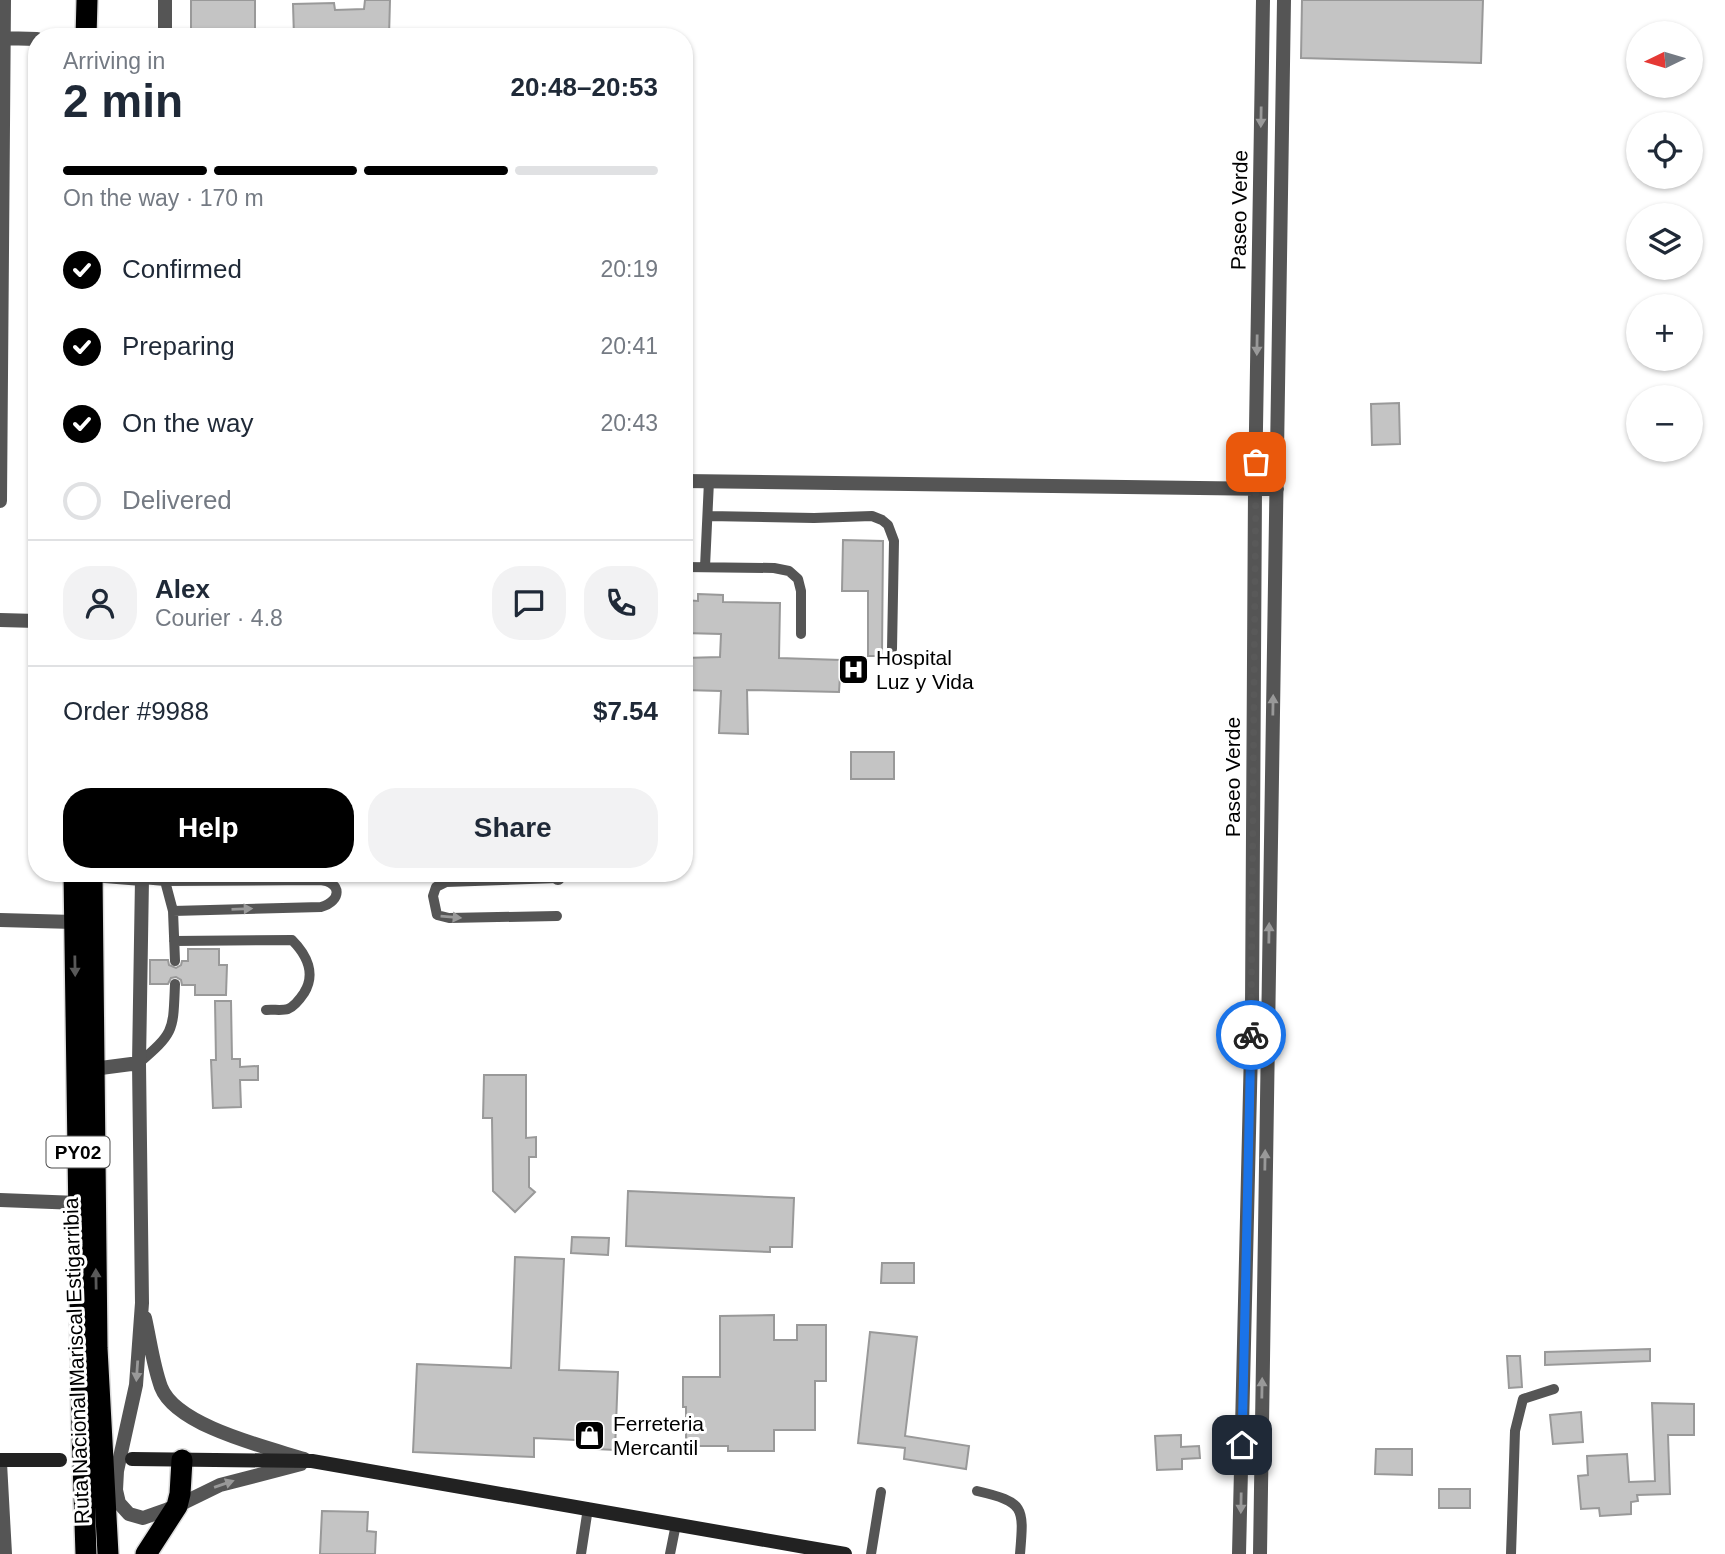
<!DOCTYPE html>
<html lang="en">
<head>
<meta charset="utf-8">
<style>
  :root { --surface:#fff; --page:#f2f2f3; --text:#1f2937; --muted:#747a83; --line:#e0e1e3; --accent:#000 }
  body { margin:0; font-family:Arial,sans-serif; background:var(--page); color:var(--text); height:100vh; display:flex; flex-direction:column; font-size:26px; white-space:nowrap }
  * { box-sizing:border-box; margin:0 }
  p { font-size:23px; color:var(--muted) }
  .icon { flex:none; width:38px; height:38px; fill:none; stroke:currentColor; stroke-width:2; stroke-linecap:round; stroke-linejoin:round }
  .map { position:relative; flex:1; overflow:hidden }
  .drawer { position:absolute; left:28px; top:28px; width:665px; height:854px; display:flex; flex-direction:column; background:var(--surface); border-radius:28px; box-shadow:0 2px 5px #0004 }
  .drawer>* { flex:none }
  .needle { width:46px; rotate:265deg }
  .fabs { position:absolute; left:1626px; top:21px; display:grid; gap:14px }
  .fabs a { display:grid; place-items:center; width:77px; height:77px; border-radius:50%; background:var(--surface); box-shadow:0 2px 5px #0004; font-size:35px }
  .pin { position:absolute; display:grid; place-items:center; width:60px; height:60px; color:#fff; margin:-30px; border-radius:14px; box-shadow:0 4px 10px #0006 }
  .courier { position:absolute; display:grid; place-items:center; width:70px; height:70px; margin:-35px; border:5px solid #1a73e8; border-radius:50%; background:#fff; color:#222; box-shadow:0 2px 9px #0007 }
  .headline em { font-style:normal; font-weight:700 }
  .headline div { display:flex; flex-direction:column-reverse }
  .headline { display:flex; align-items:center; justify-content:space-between; height:119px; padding:0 35px }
  h1 { font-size:46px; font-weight:700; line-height:52px }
  .bar { display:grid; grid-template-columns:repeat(4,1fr); gap:10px 7px; align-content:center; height:84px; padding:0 35px }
  .bar i { height:9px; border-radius:5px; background:var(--line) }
  .bar .current { background:var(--accent) }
  .bar p { grid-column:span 4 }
  .line { display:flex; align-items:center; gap:18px; padding:0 35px; border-top:2px solid var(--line) }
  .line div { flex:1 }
  .round { display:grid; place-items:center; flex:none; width:74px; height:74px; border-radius:28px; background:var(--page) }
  ol { padding:0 35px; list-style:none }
  li { display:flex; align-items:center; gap:21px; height:77px }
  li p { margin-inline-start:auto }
  li .icon { padding:7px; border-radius:50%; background:var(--accent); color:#fff; stroke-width:4 }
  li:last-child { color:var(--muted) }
  li i { width:38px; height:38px; border:4px solid var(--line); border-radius:50% }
  .primary-button { display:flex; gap:14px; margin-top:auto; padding:14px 35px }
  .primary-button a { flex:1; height:80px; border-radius:28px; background:var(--accent); color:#fff; font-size:28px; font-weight:700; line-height:80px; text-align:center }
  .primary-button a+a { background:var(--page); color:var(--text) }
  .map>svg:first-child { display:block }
  .building { fill:#c4c4c4; stroke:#999; stroke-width:2 }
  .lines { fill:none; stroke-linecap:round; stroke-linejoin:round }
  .highway-casing { stroke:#dbdbdb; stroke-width:24 }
  .lane { stroke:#555; stroke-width:10 }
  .street { stroke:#555; stroke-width:14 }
  .secondary { stroke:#222; stroke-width:14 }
  .highway { stroke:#000; stroke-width:21 }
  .oneway { fill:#999 }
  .oneway2 { fill:#595959 }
  .done { stroke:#595959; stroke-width:7; stroke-dasharray:0 12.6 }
  .route { stroke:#1a73e8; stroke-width:9 }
  .labels { text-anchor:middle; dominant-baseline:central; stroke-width:6; stroke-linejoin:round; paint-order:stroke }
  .shield { fill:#fff; stroke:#4c4c4c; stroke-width:2 }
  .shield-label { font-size:19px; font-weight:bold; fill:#000 }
  .street-label { font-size:21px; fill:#000; stroke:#fff }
  .poi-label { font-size:21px; fill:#000; stroke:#fff; text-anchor:start }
</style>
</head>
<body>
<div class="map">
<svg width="1725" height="1554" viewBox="0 0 1725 1554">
  <rect width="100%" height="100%" fill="#fff"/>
  <path class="building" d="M191,0H255V37H191Z
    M365,0H390L389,37H294L293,4L334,3L335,10L364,9Z
    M1302,0H1483L1481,63L1301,58Z
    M1399,403L1400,444L1372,445L1371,404Z
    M843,540L883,541L882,656H868V591H842Z
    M698,594L723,595V602L780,603L779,658L841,660L839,692L747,690L748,734L719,733L721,691L684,690V658L720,657L721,634L684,633V600L698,601Z
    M851,752H894V779H851Z
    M188,949H219V965H227L226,995H195V985H182L181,980L176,977L171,978L168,984H150V960H168L169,965L176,968L181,965L182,961H188Z
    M215,1001H231L232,1059H240V1067L258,1066V1080H240L241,1107L213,1108L211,1060H216Z
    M484,1075H526V1138L536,1137V1157H529V1187L535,1192L515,1212L493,1191L492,1118H483Z
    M628,1191L794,1198L792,1247H770V1252L626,1246Z
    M572,1237L609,1238L608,1255L571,1253Z
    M515,1257L564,1259L559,1370L618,1372L615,1450L596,1449V1441L534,1438V1457L413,1452L417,1364L511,1368Z
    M882,1263H914V1283H881Z
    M774,1315V1340H797V1325H826V1381H815V1430H774V1451H728V1446H686V1407H683V1377H720V1316Z
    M870,1332L917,1337L905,1436L969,1446L966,1469L904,1459L905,1448L858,1443Z
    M1650,1349V1361L1545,1365V1352Z
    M1507,1356H1520L1522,1387L1509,1388Z
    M1652,1403L1694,1404V1435H1668L1670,1494L1637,1495L1638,1501L1631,1502V1514L1600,1516L1599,1508L1581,1509L1578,1476L1588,1475L1587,1456L1627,1454L1629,1482L1655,1481Z
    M1581,1412L1583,1442L1553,1444L1550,1415Z
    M1181,1435V1447L1199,1446L1200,1458L1182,1459V1469L1157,1470L1155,1436Z
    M1376,1449H1412V1475L1375,1474Z
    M1439,1489H1470V1508H1439Z
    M322,1511L368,1512L367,1531L376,1532L375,1554H320Z"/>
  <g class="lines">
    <defs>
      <path id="highway" d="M86,37L87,0
        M74,873L82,1431L86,1554
        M92,873L97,1348L108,1554
        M146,1554L177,1506L180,1494L182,1460"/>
    </defs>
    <use href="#highway" class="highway-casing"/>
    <path class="lane" d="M708,516L814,518L872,516L882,520L888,525L894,541L892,649
      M684,567L774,568L789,571L798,579L801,591V634
      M705,567L709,481
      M142,879L165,881L173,911L175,961
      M165,881L320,880C342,882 342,901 321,907L173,911
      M557,916L449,918L437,915L433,896L436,887L446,882L558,878
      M174,941L292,940C307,955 316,974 304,993C300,999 295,1006 288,1009C282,1011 272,1009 266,1010
      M139,1063C175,1032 173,1031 175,984
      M977,1491C1025,1502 1024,1507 1020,1554
      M581,1554L588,1508
      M670,1554L676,1524
      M871,1554L881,1492
      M1511,1554L1515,1431L1523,1399L1554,1389"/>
    <path class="street" d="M165,0V37
      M0,38L37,39
      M684,481L1277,489
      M0,501L4,0
      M0,620L37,621
      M92,875L142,879V873
      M558,878V873
      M142,879L139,1063L142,1303L136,1385L117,1471L116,1490L119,1503L129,1514L143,1518L177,1506L220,1485L301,1464
      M0,920L74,922
      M93,1069L139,1063
      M0,1200L78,1203
      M145,1318C150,1340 153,1365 161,1387C176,1426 266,1447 304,1459
      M0,1463L5,1554
      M1239,1554L1252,1007L1255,489L1263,0
      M1260,1554L1284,0"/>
    <path class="secondary" d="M132,1459L312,1461L845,1554
      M0,1460H60"/>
    <use href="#highway" class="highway"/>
  </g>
  <defs><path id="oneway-solid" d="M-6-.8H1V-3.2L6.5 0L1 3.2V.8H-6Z" transform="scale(1.75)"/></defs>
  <g class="oneway">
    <use href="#oneway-solid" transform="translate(1261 117) rotate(91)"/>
    <use href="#oneway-solid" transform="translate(1257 345) rotate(91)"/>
    <use href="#oneway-solid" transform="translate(1273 705) rotate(-89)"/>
    <use href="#oneway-solid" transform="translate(242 909) rotate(-2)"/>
    <use href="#oneway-solid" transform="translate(451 917) rotate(5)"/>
    <use href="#oneway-solid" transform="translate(1269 933) rotate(-89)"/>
    <use href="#oneway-solid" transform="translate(1265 1160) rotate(-89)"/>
    <use href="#oneway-solid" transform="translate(137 1371) rotate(94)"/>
    <use href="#oneway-solid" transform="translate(1262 1388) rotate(-89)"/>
    <use href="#oneway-solid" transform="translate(224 1484) rotate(-19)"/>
    <use href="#oneway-solid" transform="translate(1241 1503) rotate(91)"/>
  </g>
  <g class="oneway2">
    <use href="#oneway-solid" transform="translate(75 966) rotate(89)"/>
    <use href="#oneway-solid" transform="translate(96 1279) rotate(-91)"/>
  </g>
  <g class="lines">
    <path class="done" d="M1251,1035L1256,462"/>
    <path class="route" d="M1242,1445L1251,1035"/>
  </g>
  <defs>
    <symbol id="hospital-square" viewBox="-11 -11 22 22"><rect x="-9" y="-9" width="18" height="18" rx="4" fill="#000" stroke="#fff"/><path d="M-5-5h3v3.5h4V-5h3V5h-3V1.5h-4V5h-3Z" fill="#fff"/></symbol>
    <symbol id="shop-square" viewBox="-11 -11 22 22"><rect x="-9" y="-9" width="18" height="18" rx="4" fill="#000" stroke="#fff"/><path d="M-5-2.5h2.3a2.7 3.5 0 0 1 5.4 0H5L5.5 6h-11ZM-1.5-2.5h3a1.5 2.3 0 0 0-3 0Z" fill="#fff"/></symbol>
  </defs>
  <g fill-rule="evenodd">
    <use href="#hospital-square" x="836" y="652" width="35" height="35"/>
    <use href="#shop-square" x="572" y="1418" width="35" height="35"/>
  </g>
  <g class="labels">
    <rect class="shield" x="46.5" y="1136.5" width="63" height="31" rx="5"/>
    <g class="shield-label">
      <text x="78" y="1152">PY02</text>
    </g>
    <g class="street-label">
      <text transform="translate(1239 210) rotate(-89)">Paseo Verde</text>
      <text transform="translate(1232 777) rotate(-90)">Paseo Verde</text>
      <text transform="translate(76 1361) rotate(-92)">Ruta Nacional Mariscal Estigarribia</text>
    </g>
    <g class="poi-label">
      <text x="876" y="657">Hospital<tspan x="876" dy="24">Luz y Vida</tspan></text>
      <text x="613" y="1423">Ferreteria<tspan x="613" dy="24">Mercantil</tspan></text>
    </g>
  </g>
</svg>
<div class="fabs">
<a><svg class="needle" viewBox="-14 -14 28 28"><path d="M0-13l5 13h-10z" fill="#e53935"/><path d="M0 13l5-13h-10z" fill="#747a83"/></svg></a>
<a><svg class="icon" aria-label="locate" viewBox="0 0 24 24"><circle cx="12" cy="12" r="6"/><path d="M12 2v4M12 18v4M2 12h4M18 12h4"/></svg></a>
<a><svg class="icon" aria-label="layers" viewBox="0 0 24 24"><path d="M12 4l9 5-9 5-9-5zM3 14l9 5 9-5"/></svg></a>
<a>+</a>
<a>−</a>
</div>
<div class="pin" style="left:1256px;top:462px;background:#ea580c"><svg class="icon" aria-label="bag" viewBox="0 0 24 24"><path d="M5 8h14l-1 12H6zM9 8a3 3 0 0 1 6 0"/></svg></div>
<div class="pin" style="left:1242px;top:1445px;background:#1f2937"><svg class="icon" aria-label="home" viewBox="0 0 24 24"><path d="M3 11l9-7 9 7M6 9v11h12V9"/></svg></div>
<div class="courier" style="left:1251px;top:1035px"><svg class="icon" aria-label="bike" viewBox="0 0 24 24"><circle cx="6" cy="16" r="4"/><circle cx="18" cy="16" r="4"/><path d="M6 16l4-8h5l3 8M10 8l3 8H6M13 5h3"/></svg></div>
<section class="drawer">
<div class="headline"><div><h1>2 min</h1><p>Arriving in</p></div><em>20:48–20:53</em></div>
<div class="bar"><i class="current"></i><i class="current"></i><i class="current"></i><i></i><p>On the way · 170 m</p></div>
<ol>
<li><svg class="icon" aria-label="check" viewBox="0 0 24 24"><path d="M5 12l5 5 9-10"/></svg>Confirmed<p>20:19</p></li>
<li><svg class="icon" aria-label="check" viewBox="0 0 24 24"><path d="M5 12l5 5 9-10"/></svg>Preparing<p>20:41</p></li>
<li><svg class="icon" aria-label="check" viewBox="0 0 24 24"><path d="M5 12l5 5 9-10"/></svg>On the way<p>20:43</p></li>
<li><i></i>Delivered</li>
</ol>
<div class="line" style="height:126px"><a class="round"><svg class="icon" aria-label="person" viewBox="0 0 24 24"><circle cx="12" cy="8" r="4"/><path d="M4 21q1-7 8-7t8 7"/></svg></a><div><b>Alex</b><p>Courier · 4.8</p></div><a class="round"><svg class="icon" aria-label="chat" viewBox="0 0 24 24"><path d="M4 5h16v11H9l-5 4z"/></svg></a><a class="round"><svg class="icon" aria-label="phone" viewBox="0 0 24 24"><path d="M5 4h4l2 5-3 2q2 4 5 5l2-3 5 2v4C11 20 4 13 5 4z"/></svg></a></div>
<div class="line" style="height:91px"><div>Order #9988</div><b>$7.54</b></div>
<div class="primary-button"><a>Help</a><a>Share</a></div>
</section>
</div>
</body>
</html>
